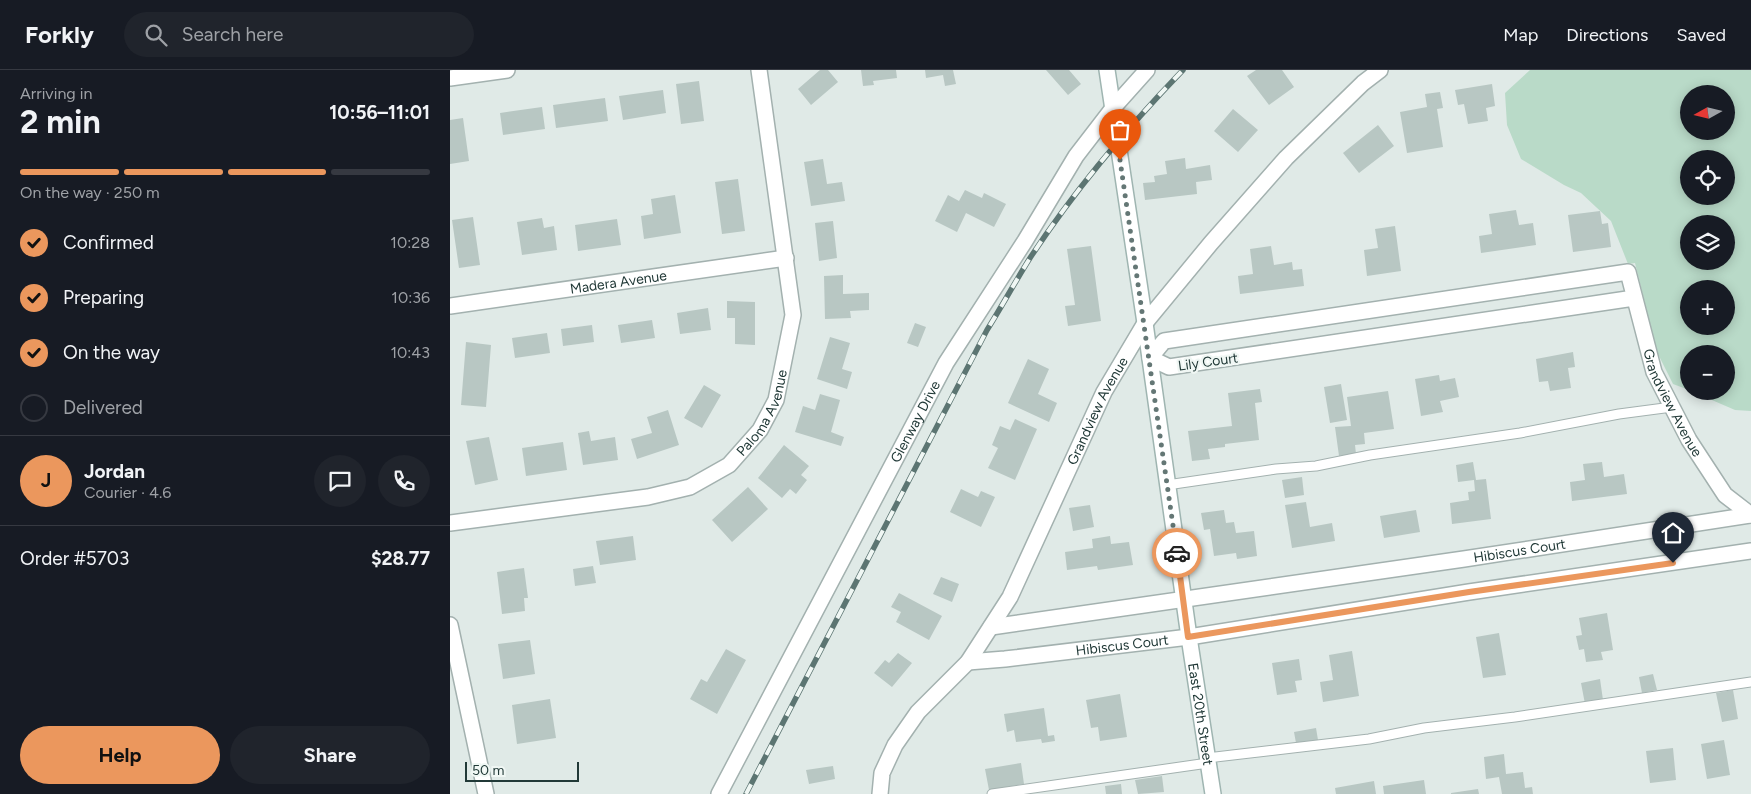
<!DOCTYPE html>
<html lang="en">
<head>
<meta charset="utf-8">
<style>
  :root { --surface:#171b24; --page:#20242c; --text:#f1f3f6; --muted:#9ea1a6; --line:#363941; --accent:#eb975d }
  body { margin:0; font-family:Figtree,sans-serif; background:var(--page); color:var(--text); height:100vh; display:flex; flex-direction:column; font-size:19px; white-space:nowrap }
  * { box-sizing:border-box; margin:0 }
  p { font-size:16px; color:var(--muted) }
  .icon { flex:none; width:28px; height:28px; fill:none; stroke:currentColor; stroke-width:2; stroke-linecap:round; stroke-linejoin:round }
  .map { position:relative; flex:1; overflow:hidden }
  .details { display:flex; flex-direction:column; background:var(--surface); width:450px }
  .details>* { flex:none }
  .needle { width:32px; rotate:262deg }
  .controls { position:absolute; left:1230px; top:15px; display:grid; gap:10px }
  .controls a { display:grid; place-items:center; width:55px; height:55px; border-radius:50%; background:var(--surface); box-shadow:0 2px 12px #0003; font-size:25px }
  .scale { position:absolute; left:15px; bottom:12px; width:114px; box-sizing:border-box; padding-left:5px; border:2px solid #213937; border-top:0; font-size:14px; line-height:18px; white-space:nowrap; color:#213937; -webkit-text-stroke:4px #f0f7f4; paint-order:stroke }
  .pin { position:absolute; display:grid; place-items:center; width:42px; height:42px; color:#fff; margin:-51px -21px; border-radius:50% 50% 50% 0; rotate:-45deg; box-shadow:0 0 5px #0007 }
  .pin .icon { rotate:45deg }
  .courier { position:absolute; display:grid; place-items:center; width:50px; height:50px; margin:-25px; border:4px solid #eb975d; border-radius:50%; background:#fff; color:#222; box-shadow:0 1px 6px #0007 }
  .summary em { font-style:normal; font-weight:700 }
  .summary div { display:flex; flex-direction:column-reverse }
  .summary { display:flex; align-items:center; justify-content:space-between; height:85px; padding:0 20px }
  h1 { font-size:32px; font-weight:700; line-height:38px }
  .bar { display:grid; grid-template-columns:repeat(4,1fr); gap:8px 5px; align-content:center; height:60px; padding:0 20px }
  .bar i { height:6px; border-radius:4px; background:var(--line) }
  .bar .active { background:var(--accent) }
  .bar p { grid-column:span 4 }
  .line { display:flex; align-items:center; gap:12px; padding:0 20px; border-top:1px solid var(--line) }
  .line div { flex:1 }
  .round { display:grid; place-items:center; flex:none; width:52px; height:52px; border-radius:26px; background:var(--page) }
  ol { padding:0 20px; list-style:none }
  li { display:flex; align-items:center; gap:15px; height:55px }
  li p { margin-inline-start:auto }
  li .icon { padding:5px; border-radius:50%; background:var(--accent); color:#111; stroke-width:4 }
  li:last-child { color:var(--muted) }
  li i { width:28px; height:28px; border:2px solid var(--line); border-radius:50% }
  .action { display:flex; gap:10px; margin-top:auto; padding:10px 20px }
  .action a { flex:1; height:58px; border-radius:30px; background:var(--accent); color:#111; font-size:20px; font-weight:700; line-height:58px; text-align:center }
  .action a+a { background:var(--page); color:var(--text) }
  header { display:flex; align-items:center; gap:30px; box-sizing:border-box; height:70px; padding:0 25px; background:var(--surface); border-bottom:1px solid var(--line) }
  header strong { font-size:24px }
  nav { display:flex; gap:28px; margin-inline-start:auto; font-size:18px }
  .search { width:350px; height:45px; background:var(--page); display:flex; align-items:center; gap:12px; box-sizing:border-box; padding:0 18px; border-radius:28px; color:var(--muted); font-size:19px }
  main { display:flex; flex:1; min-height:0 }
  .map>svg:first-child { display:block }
  .green { fill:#b9dac8; fill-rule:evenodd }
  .building { fill:#b8c7c3 }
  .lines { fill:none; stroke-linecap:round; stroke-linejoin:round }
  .lane-casing { stroke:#a3b1af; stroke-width:11 }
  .street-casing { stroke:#a3b1af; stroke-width:18 }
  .secondary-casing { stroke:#9fb5b1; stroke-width:18 }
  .lane { stroke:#fff; stroke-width:9 }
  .street { stroke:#fff; stroke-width:15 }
  .secondary { stroke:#fff; stroke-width:15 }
  .rail-casing { stroke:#5c7572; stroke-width:5.5 }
  .rail { stroke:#f0f7f4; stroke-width:4; stroke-dasharray:11; stroke-linecap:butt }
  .done { stroke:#647775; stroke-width:5; stroke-dasharray:0 9 }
  .route { stroke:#eb975d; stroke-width:6 }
  .labels { text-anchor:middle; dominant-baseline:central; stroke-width:4.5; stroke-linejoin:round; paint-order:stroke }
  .street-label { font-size:14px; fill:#213937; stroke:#f0f7f4 }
</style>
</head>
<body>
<header>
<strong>Forkly</strong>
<div class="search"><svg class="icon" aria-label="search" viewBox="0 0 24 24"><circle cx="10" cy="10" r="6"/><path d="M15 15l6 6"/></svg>Search here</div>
<nav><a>Map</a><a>Directions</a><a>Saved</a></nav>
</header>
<main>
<section class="details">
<div class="summary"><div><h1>2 min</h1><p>Arriving in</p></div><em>10:56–11:01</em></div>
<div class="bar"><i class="active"></i><i class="active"></i><i class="active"></i><i></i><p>On the way · 250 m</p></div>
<ol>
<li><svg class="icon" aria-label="check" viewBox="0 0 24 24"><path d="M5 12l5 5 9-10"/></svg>Confirmed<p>10:28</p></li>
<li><svg class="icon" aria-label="check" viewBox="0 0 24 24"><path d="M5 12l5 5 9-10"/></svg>Preparing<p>10:36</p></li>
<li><svg class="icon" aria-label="check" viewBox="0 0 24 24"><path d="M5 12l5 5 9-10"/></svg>On the way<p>10:43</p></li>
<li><i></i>Delivered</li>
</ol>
<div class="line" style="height:90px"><b class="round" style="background:var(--accent);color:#111">J</b><div><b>Jordan</b><p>Courier · 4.6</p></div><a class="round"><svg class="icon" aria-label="chat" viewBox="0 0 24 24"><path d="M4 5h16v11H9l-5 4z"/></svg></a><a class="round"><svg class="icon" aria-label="phone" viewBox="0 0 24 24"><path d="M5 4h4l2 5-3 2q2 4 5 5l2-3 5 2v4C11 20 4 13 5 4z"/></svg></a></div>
<div class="line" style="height:65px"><div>Order #5703</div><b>$28.77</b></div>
<div class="action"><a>Help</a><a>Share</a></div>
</section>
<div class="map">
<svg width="1301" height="724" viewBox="0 0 1301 724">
  <rect width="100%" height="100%" fill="#e0eae7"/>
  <path class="green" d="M1080,0H1301V341L1285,340L1241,321H1276V284H1239V320L1223,314L1207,282L1185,193L1178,194L1161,151L1131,123L1114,115L1071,89L1057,55L1055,23ZM1239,24H1276V61H1239ZM1239,89H1276V126H1239ZM1239,154H1276V191H1239ZM1239,219H1276V256H1239Z"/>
  <path class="building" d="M370,0H378L388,12L361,35L348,19Z
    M411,0H446L447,8L423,11L424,15L413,16Z
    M475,0H503L506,14L495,16L493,5L476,8Z
    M596,0H619L631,14L618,25Z
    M806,0H832L844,17L819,35L797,6Z
    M249,11L254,51L231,54L226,14Z
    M1042,14L1045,36L1036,38L1038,51L1018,54L1014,34L1008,35L1005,20Z
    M213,20L216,43L173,50L169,26Z
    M990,22L993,38L987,39L993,77L957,83L950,42L977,37L975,24Z
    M155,28L158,51L106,58L103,35Z
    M92,37L95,59L53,65L50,43Z
    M783,39L808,60L788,82L764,61Z
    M13,48L19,91L0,94V50Z
    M928,55L944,76L909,103L893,83Z
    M735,88L736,99L760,95L762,110L746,112L747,124L695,130L693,113L705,112L704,106L717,104L715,91Z
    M373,89L377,114L392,112L395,131L361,136L354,92Z
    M288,109L295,161L272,164L265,112Z
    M515,120L532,128L534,123L556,134L544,157L516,143L507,162L485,151L498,125L509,131Z
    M225,125L231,163L194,169L191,146L203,144L201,129Z
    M1066,140L1069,155L1083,153L1086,175L1031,183L1029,166L1042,164L1039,144Z
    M1150,141L1152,154L1158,153L1161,177L1123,182L1118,145Z
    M23,147L30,195L9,198L2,150Z
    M92,148L94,158L104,156L107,180L72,185L67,152Z
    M167,149L171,175L128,181L125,155Z
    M383,151L387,188L369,191L365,153Z
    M945,156L951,201L917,206L914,180L928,178L925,159Z
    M641,176L651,251L618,256L615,236L625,235L617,179Z
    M821,176L824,195L842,192L843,200L852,199L854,216L790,224L788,206L803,204L800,179Z
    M393,205V224L419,223V240L400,241L401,248L375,249L374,206Z
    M277,231L305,232V275L285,274V248H277Z
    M258,238L261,260L230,264L227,243Z
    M202,250L205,268L171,273L168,255Z
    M465,253L476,257L468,277L457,273Z
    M142,255L144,272L113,276L111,259Z
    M97,263L100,283L65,288L62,268Z
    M380,267L400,273L392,299L402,302L397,319L367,309Z
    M16,272L41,275L36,337L11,335Z
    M1123,282L1125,297L1118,298L1121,318L1100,321L1098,311L1089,312L1086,289Z
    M578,289L599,299L588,324L607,333L599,352L558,333Z
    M989,305L990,311L1005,308L1009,327L990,331L993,342L971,346L965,309Z
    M891,314L897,350L880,353L874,317Z
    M254,315L271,325L252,358L234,348Z
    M810,319L812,332L805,333L809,370L775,374V377L758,379L760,389L742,391L738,361L782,356L778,323Z
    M938,321L944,359L914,363L915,374L905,375L906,384L889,386L885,357L901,356L897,327Z
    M370,324L390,330L381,362L394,367L391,376L345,362L353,336L365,340Z
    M218,340L229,375L187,389L181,369L202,363L197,347Z
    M565,349L587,359L565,410L538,398L548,378L542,375L550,356L560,360Z
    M139,361L141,371L165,367L168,390L133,395L128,363Z
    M39,367L48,410L25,415L16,371Z
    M113,372L117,400L76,406L72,378Z
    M334,375L359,396L351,405L357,410L346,424L340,419L332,428L308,408Z
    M1023,392L1026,410L1036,409L1041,449L1002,454L1000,433L1019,430L1018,422L1025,421L1024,410L1008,412L1006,395Z
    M1152,392L1154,407L1174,404L1177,424L1122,431L1120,412L1135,410L1133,394Z
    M852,407L854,425L835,428L832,410Z
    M298,417L318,439L282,472L262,450Z
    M511,419L528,427L531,421L545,427L531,457L500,442Z
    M856,432L860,457L882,453L885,471L842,478L835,435Z
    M640,435L644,457L623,461L619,438Z
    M774,440L776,453L784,452L786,463L804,461L807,486L787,489L786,483L764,486L760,459L754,460L751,443Z
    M966,440L970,462L934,468L930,446Z
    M183,466L186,490L150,495L146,471Z
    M660,466L661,474L679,472L683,495L648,500L647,496L617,500L615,482L643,478L642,469Z
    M143,496L146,513L125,516L123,499Z
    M74,498L78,528H74L75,541L52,544L47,502Z
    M491,507L509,514L502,532L483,524Z
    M449,523L492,546L479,570L446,552L451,542L441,537Z
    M1157,543L1163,580L1151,582L1153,590L1136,592L1134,579L1129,580L1126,566L1132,565L1129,548Z
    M1049,563L1056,605L1033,608L1026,567Z
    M80,570L85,604L53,609L48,574Z
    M276,579L296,590L267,644L240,629L251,609L257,612Z
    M902,581L909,626L873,632L870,612L883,610L879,585Z
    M448,583L462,593L442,617L424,603L435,590L439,593Z
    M849,589L852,610L845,611L847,622L827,625L822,593Z
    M1203,604L1207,620L1192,623L1189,607Z
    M1150,609L1153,630L1135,634L1131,613Z
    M1283,620L1288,649L1272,652L1266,623Z
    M670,624L677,667L650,671L648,657L641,658L636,630Z
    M100,629L106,668L67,674L62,635Z
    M594,638L598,666L604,665L605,671L592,673L591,669L566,672L564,660L557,662L554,644Z
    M866,658L868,670L846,673L844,662Z
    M1274,670L1280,705L1257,709L1251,674Z
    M1223,678L1226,710L1200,713L1196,681Z
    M1054,684L1056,704L1073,702L1075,718L1082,717L1083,724H1052L1049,707L1036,709L1034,687Z
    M571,693L574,714L539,720L535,699Z
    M383,696L385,709L359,714L356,700Z
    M712,706L714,722L688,724L685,710Z
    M974,710L976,724H934L933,716Z
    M924,711L926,724H886L885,718Z
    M671,714L672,724H656L655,716Z
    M1028,719L1029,724H1001V723Z"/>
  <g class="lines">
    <defs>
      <path id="lane" d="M717,415L826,399L866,396L920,385L1070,363L1169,344L1222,337
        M757,688L919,669L974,658L1065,647L1301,612
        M542,724L758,693"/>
      <g id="street">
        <path d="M0,8L57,0"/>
        <path id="s1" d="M1184,228L719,297L700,288L714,271L1178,202L1204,302L1239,370L1275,425L1301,445"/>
        <path id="s2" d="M0,236L336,188"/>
        <path id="s3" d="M0,453L198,427L240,417L279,395L310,360L326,330L343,245L309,0"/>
        <path d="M0,555L36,724"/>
        <path id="s4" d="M541,557L1014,489L1301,445"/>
        <path id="s5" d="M518,592L555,589L739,567L1019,522L1301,481"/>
        <path id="s6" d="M269,724L496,293L575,171L626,86L663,38L697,0"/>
        <path id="s7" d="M430,724L432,703L445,675L468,642L518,592L560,527L654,322L695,253L761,173L836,88L913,13L930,0"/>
      </g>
      <g id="secondary">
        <path id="s8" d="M657,0L695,253L739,567L763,724"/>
      </g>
    </defs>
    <use href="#lane" class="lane-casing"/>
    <use href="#street" class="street-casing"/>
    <use href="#secondary" class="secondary-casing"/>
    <use href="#lane" class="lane"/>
    <use href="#street" class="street"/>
    <use href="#secondary" class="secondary"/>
    <defs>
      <path id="rail" d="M296,724L537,260C552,236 565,212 580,188C624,121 677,58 733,0"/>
    </defs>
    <use href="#rail" class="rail-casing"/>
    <use href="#rail" class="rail"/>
  </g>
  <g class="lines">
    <path class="done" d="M670,90L727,483"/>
    <path class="route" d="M727,483L738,567L1019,522L1223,493"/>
  </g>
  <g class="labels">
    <g class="street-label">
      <text stroke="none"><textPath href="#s2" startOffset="170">Madera Avenue</textPath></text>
      <text transform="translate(758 292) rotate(-8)">Lily Court</text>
      <text stroke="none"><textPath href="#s1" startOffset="1121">Grandview Avenue</textPath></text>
      <text stroke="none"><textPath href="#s3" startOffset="351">Paloma Avenue</textPath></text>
      <text stroke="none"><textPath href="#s7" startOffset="446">Grandview Avenue</textPath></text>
      <text stroke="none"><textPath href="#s6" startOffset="421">Glenway Drive</textPath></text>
      <text stroke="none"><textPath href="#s4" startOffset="534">Hibiscus Court</textPath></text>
      <text stroke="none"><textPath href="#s5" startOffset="155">Hibiscus Court</textPath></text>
      <text stroke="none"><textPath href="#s8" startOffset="651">East 20th Street</textPath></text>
    </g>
  </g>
</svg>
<div class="controls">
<a><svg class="needle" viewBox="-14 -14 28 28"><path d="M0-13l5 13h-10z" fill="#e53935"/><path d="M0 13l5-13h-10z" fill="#9ea1a6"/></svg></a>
<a><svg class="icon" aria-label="locate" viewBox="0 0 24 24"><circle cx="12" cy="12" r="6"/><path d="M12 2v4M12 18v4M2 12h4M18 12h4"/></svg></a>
<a><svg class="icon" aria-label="layers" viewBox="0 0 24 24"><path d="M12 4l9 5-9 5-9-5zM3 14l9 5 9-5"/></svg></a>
<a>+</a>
<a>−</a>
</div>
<div class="scale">50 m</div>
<div class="pin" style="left:670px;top:90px;background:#ea580c"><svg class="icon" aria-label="bag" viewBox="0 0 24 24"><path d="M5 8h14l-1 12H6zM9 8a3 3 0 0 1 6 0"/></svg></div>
<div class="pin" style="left:1223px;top:493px;background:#1f2937"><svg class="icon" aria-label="home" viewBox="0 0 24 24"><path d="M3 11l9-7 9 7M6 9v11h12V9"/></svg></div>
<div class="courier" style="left:727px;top:483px"><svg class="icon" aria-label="car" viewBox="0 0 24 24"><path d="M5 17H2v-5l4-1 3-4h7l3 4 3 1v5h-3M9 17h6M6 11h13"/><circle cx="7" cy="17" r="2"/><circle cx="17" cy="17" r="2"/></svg></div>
</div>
</main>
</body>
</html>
